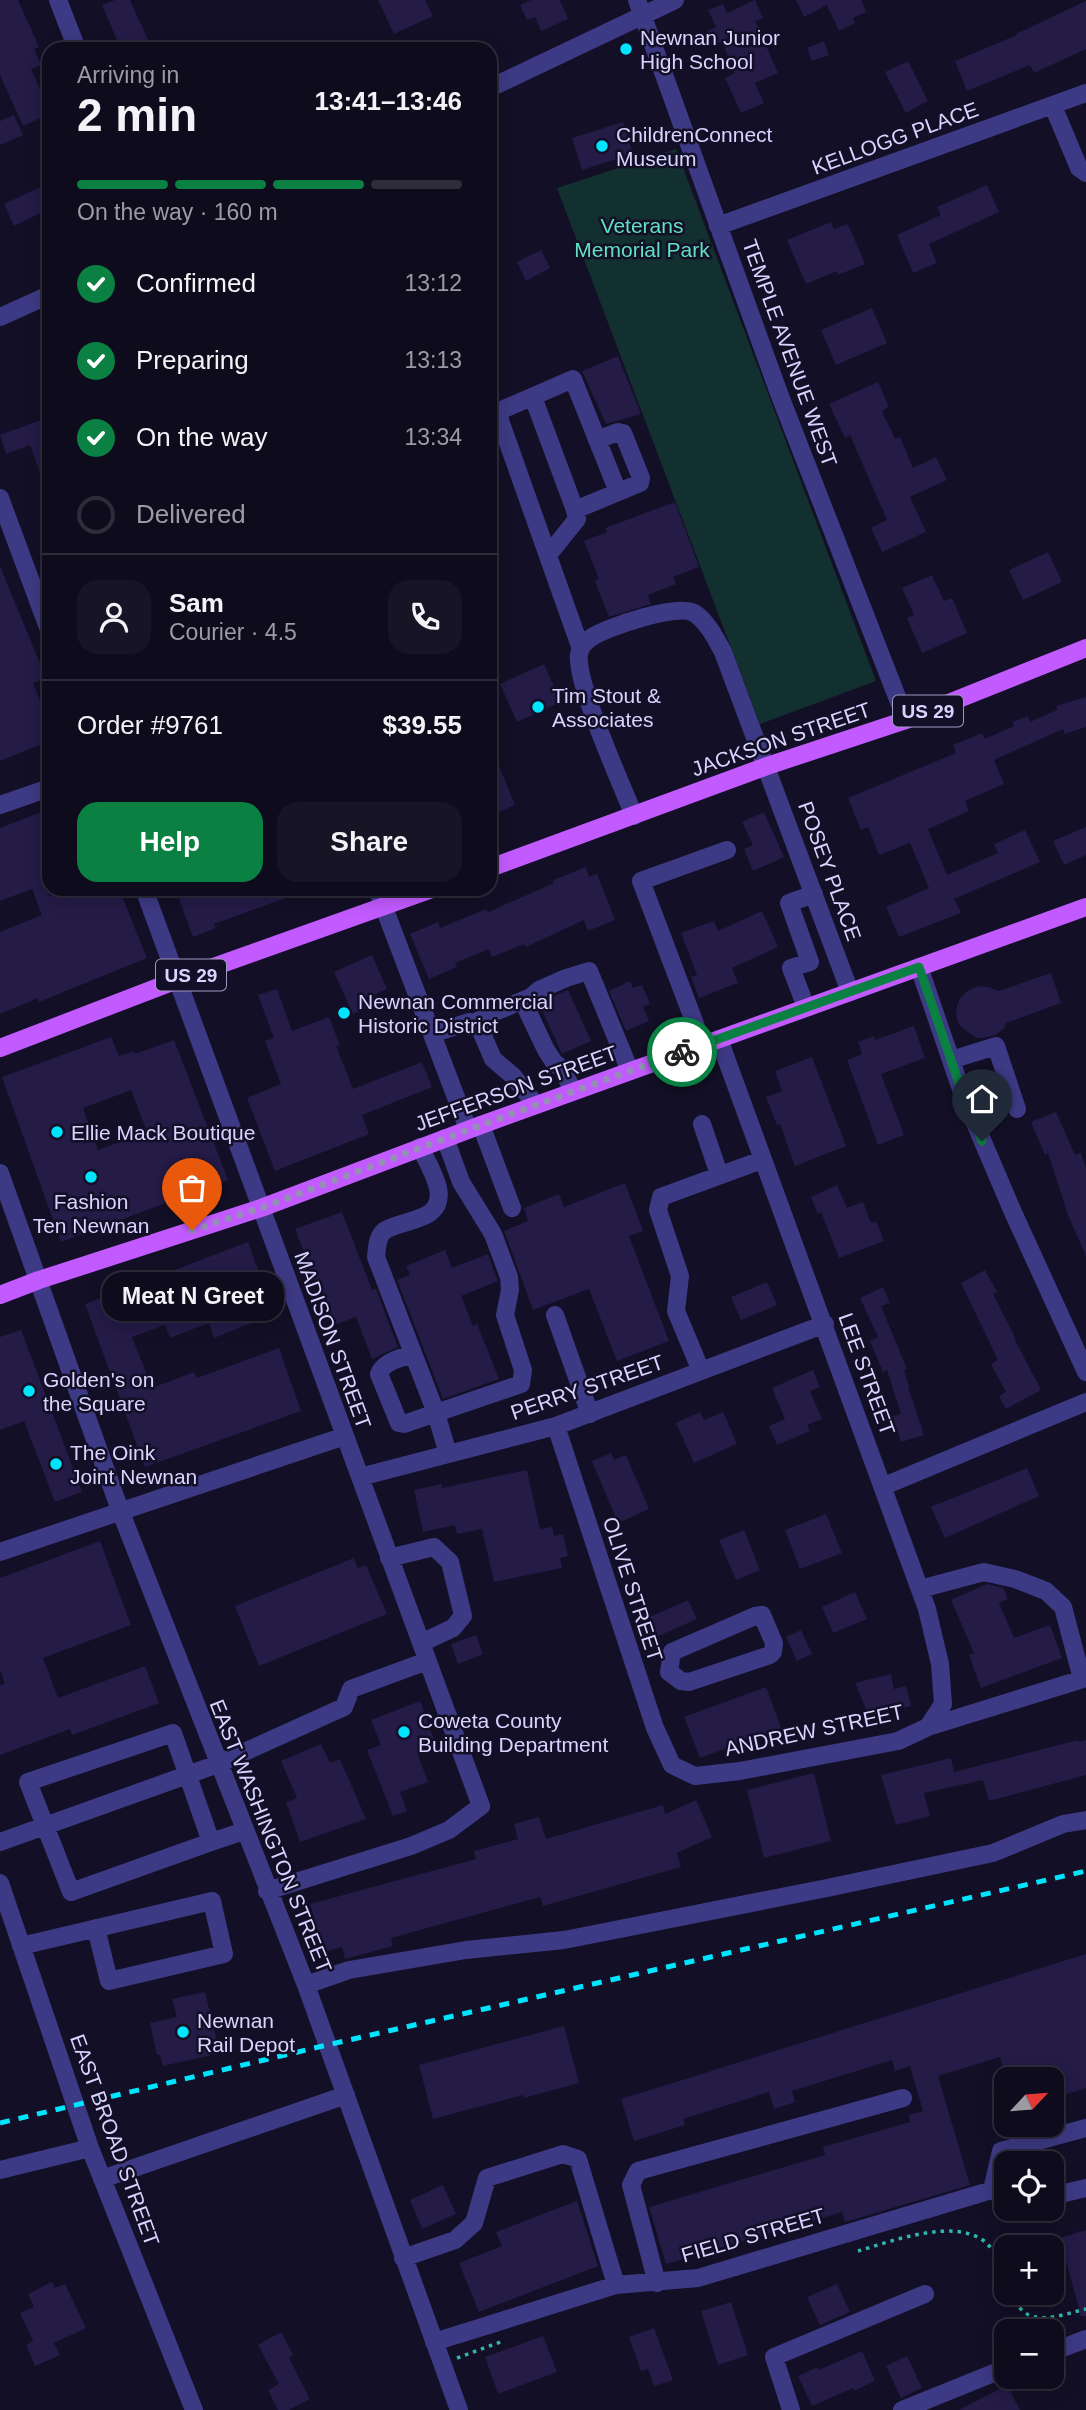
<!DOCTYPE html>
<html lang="en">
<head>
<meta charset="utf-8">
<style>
  :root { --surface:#0e0b1c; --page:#171425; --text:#f1f3f6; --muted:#9b9ba3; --line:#2e2b3b; --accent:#0b8043 }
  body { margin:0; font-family:Helvetica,sans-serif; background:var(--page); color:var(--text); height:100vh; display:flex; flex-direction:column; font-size:26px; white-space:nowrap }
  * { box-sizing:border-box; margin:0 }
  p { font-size:23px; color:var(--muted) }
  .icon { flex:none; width:38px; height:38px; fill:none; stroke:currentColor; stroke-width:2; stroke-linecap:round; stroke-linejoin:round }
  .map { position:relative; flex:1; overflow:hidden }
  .sheet { position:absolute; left:42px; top:42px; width:455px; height:854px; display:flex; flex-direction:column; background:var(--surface); border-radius:21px; box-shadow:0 4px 18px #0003,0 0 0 2px var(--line) }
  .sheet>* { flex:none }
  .needle { width:46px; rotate:64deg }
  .tools { position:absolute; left:994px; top:2067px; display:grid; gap:14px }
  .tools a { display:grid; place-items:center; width:70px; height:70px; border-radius:14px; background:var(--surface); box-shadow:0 4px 18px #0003,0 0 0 2px var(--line); font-size:35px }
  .pin { position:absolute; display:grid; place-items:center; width:60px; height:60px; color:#fff; margin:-72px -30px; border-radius:50% 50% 50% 0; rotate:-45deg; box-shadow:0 0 7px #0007 }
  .pin .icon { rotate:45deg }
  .courier { position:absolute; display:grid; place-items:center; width:70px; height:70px; margin:-35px; border:5px solid #0b8043; border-radius:50%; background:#fff; color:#222; box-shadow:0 2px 9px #0007 }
  .bubble { position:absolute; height:49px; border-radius:21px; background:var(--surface); box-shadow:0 4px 18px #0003,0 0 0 2px var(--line); font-size:23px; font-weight:700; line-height:49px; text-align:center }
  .overview em { font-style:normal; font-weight:700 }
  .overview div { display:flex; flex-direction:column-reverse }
  .overview { display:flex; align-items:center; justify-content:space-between; height:119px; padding:0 35px }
  h1 { font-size:46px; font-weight:700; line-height:52px }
  .bar { display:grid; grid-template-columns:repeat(4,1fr); gap:10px 7px; align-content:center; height:84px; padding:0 35px }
  .bar i { height:9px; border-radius:5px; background:var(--line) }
  .bar .on { background:var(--accent) }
  .bar p { grid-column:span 4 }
  .line { display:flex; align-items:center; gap:18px; padding:0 35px; border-top:2px solid var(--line) }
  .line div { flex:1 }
  .round { display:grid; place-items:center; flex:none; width:74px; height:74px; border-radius:21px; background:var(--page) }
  ol { padding:0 35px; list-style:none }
  li { display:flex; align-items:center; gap:21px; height:77px }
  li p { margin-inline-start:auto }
  li .icon { padding:7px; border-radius:50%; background:var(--accent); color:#fff; stroke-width:4 }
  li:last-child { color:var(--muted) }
  li i { width:38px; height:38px; border:4px solid var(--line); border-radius:50% }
  .cta { display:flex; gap:14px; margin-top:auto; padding:14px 35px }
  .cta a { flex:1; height:80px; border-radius:21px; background:var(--accent); color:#fff; font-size:28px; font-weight:700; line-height:80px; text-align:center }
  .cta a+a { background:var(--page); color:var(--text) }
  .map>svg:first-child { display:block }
  .green { fill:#12302f }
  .building { fill:#241b47; fill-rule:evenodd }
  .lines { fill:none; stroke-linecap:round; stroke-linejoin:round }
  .path { stroke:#2fb8b0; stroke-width:3.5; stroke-dasharray:3.5 5; stroke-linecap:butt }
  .minor { stroke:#3d3a85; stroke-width:18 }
  .major { stroke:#c25bff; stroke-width:18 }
  .rail { stroke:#00e5ff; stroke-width:5; stroke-dasharray:10 9; stroke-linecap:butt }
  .done { stroke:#948fb3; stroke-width:7; stroke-dasharray:0 12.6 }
  .route { stroke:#0b8043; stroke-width:9 }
  .poi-dot { fill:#00e5ff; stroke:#130f26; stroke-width:2.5 }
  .labels { text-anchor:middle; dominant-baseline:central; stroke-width:5; stroke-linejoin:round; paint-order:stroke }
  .shield { fill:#130f26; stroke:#9e99be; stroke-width:2 }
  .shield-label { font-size:19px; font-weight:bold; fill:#d9d4ff }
  .poi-label { font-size:21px; fill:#d9d4ff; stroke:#130f26; text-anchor:start }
  .street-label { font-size:21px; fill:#d9d4ff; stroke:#130f26 }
  .park-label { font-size:21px; fill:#5fe0c0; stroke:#130f26 }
</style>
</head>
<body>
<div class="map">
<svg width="1086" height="2410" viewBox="0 0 1086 2410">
  <rect width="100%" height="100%" fill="#130f26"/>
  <path class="green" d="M676,149L876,681L760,724L557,188Z"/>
  <path class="building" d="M0,0H18L39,47L34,49L41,65L31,69L49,109V114L23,126L0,75Z
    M115,0H130L152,49H121L102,5Z
    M378,0H425L433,16L394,34Z
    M531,0H560L568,19L541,31L535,17L527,20L520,5Z
    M755,0L763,18L755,21L778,73L755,83L764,103L741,113L725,78L735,73L722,42L711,46L705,32L716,27L708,10L723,4L727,13Z
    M796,0H861L866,12L853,18L855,23L839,31L827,5L804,17Z
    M1086,1V49L1034,73L1030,65L967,91L955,61L1017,35L1016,34Z
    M824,41L829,55L812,61L807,48Z
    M908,61L928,101L906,113L885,72Z
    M14,115L23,135L0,145V121Z
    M623,122L633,154L582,170L572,138Z
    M49,183V209L14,226L4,204Z
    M987,185L999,212L929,244L937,263L913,273L897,235L941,215L937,207Z
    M831,222L834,229L848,224L865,264L838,275L837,271L806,284L787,240Z
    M541,250L550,268L526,281L517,262Z
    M872,308L887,343L836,365L821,330Z
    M618,356L641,414L606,424L582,371Z
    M878,382L889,407L882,411L895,439L900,437L913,468L936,457L947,480L910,497L926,532L882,552L871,528L887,520L850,435L845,438L829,404Z
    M49,417V493H47L30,445L6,454L0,435Z
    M675,502L699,567L673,577L676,584L648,595L651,604L609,617L595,581L599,579L584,541L607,532L605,528Z
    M1048,552L1062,582L1023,600L1009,570Z
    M0,566L46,678L33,683L49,722V741L0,761Z
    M932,575L944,601L952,598L967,633L922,653L907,618L914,615L902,588Z
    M544,664L561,702L517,722L500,684Z
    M1086,697V727L1065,734L1063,729L994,760L1004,784L965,801L969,811L928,829L947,875L998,853L994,844L1025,830L1040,862L954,899L961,913L899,937L886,907L929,888L910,843L879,855L868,827L861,830L848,798L956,753L953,745L982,733L985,739L1014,726L1012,722L1028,716L1030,722L1057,710L1056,706Z
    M491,746L515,805L490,816V747Z
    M49,809V896L67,889H119L147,958L39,1002L38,998L0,1014V932L42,915L32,889L0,901V828Z
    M764,812L784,857L753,871L744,849L753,845L742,822Z
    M1086,827V855L1064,865L1053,841Z
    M586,867L589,877L597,874L615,920L588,931L584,920L526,947L524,944L492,957L489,949L455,963L457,967L429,979L410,934L438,922L440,928L486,909L488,912L554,883L553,880Z
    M195,889H305V891L214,924L216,928L193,937L179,899L196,893Z
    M762,911L778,947L732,968L738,983L699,998L691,977L697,975L681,933L714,921L718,931Z
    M372,955L387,989L371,996L375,1004L353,1014L334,972Z
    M1051,973L1061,1003L1006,1023L1004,1028L996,1035L984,1038H976L960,1026L956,1016L957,1006L961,997L969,990L978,986L988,987L999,991Z
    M630,981L633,988L642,985L650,1004L643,1007L649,1021L626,1031L609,991Z
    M277,989L292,1031L329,1017L340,1045L336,1046L353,1089L422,1062L432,1087L362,1115L369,1134L275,1171L247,1098L281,1084L265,1041L274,1038L258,995Z
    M568,990L591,1041L562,1054L540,1006L545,1000Z
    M914,1026L925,1058L881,1074L904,1135L878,1145L847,1060L862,1054L858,1042L874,1036L875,1040Z
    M111,1037L119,1056L134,1051L135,1054L174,1040L228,1180L61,1242L2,1077ZM131,1090L147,1132L98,1150L83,1108Z
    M812,1057L846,1146L795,1166L780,1124L777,1125L766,1097L782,1091L775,1071Z
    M1056,1112L1075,1155L1081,1153L1086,1168V1256L1068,1215L1048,1153L1045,1155L1031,1122Z
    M625,1183L643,1231L629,1236L669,1341L617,1361L589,1289L533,1310L504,1231L528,1221L524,1208L559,1194L564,1207Z
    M837,1185L847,1208L863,1202L871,1223L876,1221L884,1241L839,1258L821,1212L818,1214L811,1197Z
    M342,1212L372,1290L376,1289L398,1347L372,1359L356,1317L332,1326L295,1229Z
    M248,1242L274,1314L214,1338L209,1323L170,1338L165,1325L132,1337L152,1388L194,1372L197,1378L279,1348L301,1411L145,1467L85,1304Z
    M445,1250L452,1268L488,1254L498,1281L461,1296L473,1326L477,1324L499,1379L443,1399L397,1280L410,1275L406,1266Z
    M985,1270L997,1292L993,1294L1015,1337L1014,1338L1041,1390L1006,1409L999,1396L1006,1392L991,1364L998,1360L961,1283Z
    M767,1282L777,1305L741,1320L731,1297Z
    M883,1287L890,1303L881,1306L907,1369L904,1370L909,1387H908L924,1435L901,1442L893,1416L901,1414L887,1370L883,1372L870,1341L878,1337L860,1298Z
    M21,1330L82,1492L55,1502L24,1421L0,1430V1337Z
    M813,1370L820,1387L810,1391L822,1419L807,1425L810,1431L777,1445L769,1426L785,1419L772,1388Z
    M700,1412L704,1420L723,1412L737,1444L694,1463L676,1423Z
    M611,1453L614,1460L626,1455L649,1509L618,1523L592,1461Z
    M1027,1468L1039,1496L945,1538L931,1507Z
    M527,1470L540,1529L552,1527L554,1536L563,1534L568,1556L560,1558L562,1568L494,1582L482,1529L457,1534L455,1525L423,1532L414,1490L442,1484V1488Z
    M826,1514L842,1553L800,1569L785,1530Z
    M744,1530L760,1570L736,1580L719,1540Z
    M100,1541L131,1625L43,1658L58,1698L145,1666L159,1703L72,1735L70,1729L0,1755V1685L5,1684L0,1670V1578Z
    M354,1558L358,1568L366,1565L387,1614L259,1666L235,1606Z
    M987,1584L1003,1588L1008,1599L999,1603L1014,1638L1050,1625L1062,1658L981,1688L969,1655L974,1653L951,1600Z
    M855,1592L867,1619L833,1633L822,1607Z
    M688,1600L697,1619L654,1638L645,1619Z
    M801,1630L812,1654L797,1661L786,1637Z
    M476,1635L483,1654L458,1664L451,1644Z
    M891,1674L894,1689L906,1686L911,1706L869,1716L855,1683Z
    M766,1687L781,1728L700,1758L684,1717Z
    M420,1701L436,1745L417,1752L428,1782L400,1792L407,1811L393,1816L367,1750L381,1745L371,1720Z
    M1078,1740L1079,1742L1086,1740V1775L989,1801L983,1780L924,1793L930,1816L896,1825L881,1775L951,1758L954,1772Z
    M321,1744L330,1763L340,1759L366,1819L300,1842L286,1802L297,1798L281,1761Z
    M814,1773L831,1841L764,1858L747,1790Z
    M696,1800L712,1837L677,1853L681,1867L543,1906L540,1897L391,1938L393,1946L345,1959L342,1947L324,1952L310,1904L476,1859L474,1851L518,1839L514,1824L539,1817L546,1839L663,1805L665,1814Z
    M1086,1954V2088L1052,2099V2079H1007L1000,2057L938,2076L970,2185L845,2222L842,2212L666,2264L649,2207L825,2155L823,2147L910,2122L909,2115L923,2111L910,2066L895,2071L892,2060L792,2091L795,2102L774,2109L769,2092L683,2119L685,2125L634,2141L621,2099Z
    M205,1992L217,2042L210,2043L212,2055L163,2066L160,2055H157L150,2023L177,2017L172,1999Z
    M564,2026L579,2083L524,2098L523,2095L433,2119L419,2065Z
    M443,2185L456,2214L422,2229L410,2200Z
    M577,2201L598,2266L479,2312L459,2263L502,2246L496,2232Z
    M1086,2230V2316H1081L1060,2238Z
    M52,2282L55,2288L65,2284L86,2328L54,2343L60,2355L35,2366L26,2345L33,2341L20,2313L34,2307L28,2294Z
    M837,2284L850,2312L820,2325L807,2297Z
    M731,2302L748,2355L718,2365L701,2311Z
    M654,2328L673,2380L654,2386L648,2369L641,2371L629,2337Z
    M281,2332L293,2355L289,2358L310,2399L288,2410H278L268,2390L279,2384L258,2345Z
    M543,2336L557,2372L498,2394L485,2357Z
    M862,2351L875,2381L854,2391L853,2388L812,2406L798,2376L818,2367L819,2370Z
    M907,2356L922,2388L901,2398L886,2366Z
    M1007,2385L1020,2410H959Z"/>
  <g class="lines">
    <path class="path" d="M858,2251C892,2241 953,2218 984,2241C995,2250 1001,2265 1006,2278
      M1013,2292C1015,2297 1017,2304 1020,2308C1035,2327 1067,2313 1086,2309
      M457,2358L503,2341"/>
    <path class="minor" d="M58,0L77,49
      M637,0L780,396L906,720
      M490,88L675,0
      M1053,106L1079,168L1086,173
      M718,226L1086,93
      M0,317L49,295
      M533,397L575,510
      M0,498L49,630
      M549,554L577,519L575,510L640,483L641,478L623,433L618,432L597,440
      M581,649L497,412L573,379L618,492
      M0,805L49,788
      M634,816C622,785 575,682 579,654C580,647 586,641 592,637C608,627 678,603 694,613C707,621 716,639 723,652L850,992
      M144,889L481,1806L449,1830L411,1846L267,1891
      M377,889L468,1129
      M919,967L963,1095L1012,1210L1086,1372
      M531,997L527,1010L546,1050L554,1062L562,1069L573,1091
      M806,1007L791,968L810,962L789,903L814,894
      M475,1023L478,1024L493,1059L513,1076L536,1105
      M432,1034L469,1022L475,1023L485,1016L531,997L539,990L566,978L589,971L630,1071
      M719,1039L927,1609L940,1664L943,1704L928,1727
      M703,1045L641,881L727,850
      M951,1060L996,1046L1017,1109
      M702,1124L719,1174
      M481,1125L512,1208
      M420,1147C426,1160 435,1174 438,1188C445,1223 403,1218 384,1231C377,1237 377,1248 376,1257L436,1413L521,1384L523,1370L505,1315L510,1290L509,1277L493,1234L461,1182L445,1138
      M0,1173L120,1510L306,1985L459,2410
      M555,1315L590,1414
      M413,1354C401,1358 384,1361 379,1374L399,1423L404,1424L436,1413L448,1454
      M701,1371L676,1311L680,1276L658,1210L661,1197L762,1160
      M556,1426L655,1728L672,1765L695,1776L740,1771L898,1741L928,1727L1086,1678
      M360,1477L556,1426L825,1324
      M884,1486L1086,1402
      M0,1552L345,1436
      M389,1558L434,1547L450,1562L463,1616L453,1628L421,1643
      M920,1589L984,1572L1015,1579L1046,1591L1063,1607L1082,1679
      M762,1615L774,1643L773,1652L770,1655L689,1682L681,1681L669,1672L672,1652L755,1616Z
      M173,1733L211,1842L71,1892L28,1782Z
      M0,1842L218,1764L344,1707L351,1689L427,1661
      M211,1842L244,1831
      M0,1883L90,2148L194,2410
      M21,1946L212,1901L224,1954L109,1981L96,1928
      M306,1985L349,1970L466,1950L564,1940L827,1888L993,1853L1063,1824L1086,1820
      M0,2170L90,2148
      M102,2179L346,2095
      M992,2190L1001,2151L1086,2128
      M1052,2196L1086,2188
      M403,2258L455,2240L474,2223L487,2178L563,2154L578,2159L616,2285
      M657,2283L631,2185L638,2171L903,2098
      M434,2342L616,2285L698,2278L992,2190L1006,2199
      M1052,2352L1086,2339
      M791,2410L774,2357L925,2294
      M902,2410L1006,2368"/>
    <path class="major" d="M490,868L767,766L906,720L1086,648
      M0,1048L177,980L432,889
      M0,1295L39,1280L261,1208L481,1125L1086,907"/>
    <path class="rail" d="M0,2123L327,2045L1086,1871"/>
  </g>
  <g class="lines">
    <path class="done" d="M192,1230L261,1208L481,1125L682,1052"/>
    <path class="route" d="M682,1052L919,967L963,1095L982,1141"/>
  </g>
  <g class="poi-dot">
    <circle cx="626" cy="49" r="7"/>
    <circle cx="602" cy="146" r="7"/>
    <circle cx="538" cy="707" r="7"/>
    <circle cx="344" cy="1013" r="7"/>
    <circle cx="57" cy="1132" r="7"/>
    <circle cx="91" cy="1177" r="7"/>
    <circle cx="29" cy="1391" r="7"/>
    <circle cx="56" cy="1464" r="7"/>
    <circle cx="404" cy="1732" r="7"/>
    <circle cx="183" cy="2032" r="7"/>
  </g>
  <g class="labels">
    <g class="shield">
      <rect x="893" y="695.5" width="70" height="31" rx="5"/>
      <rect x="156" y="959.5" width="70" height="31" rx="5"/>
    </g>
    <g class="shield-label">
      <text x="928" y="711">US 29</text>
      <text x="191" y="975">US 29</text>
    </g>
    <g class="poi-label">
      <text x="640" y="37">Newnan Junior<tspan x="640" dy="24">High School</tspan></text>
      <text x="616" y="134">ChildrenConnect<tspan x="616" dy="24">Museum</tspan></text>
      <text x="552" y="695">Tim Stout &amp;<tspan x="552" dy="24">Associates</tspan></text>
      <text x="358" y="1001">Newnan Commercial<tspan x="358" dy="24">Historic District</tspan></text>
      <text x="71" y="1132">Ellie Mack Boutique</text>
      <text x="91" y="1201" text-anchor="middle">Fashion<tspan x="91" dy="24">Ten Newnan</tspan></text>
      <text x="43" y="1379">Golden's on<tspan x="43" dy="24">the Square</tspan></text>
      <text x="70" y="1452">The Oink<tspan x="70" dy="24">Joint Newnan</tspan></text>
      <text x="418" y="1720">Coweta County<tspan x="418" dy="24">Building Department</tspan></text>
      <text x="197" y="2020">Newnan<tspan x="197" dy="24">Rail Depot</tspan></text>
    </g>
    <g class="street-label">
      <text transform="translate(895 138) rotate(-20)">KELLOGG PLACE</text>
      <text transform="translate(790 353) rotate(70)">TEMPLE AVENUE WEST</text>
      <text transform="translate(781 739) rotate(-19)">JACKSON STREET</text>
      <text transform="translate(830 871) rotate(70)">POSEY PLACE</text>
      <text transform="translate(516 1088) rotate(-20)">JEFFERSON STREET</text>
      <text transform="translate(333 1340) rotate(70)">MADISON STREET</text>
      <text transform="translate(867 1374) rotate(70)">LEE STREET</text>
      <text transform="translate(587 1387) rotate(-19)">PERRY STREET</text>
      <text transform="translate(633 1589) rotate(72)">OLIVE STREET</text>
      <text transform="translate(814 1730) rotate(-12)">ANDREW STREET</text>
      <text transform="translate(271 1836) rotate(68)">EAST WASHINGTON STREET</text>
      <text transform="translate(115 2140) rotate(70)">EAST BROAD STREET</text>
      <text transform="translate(753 2235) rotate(-16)">FIELD STREET</text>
    </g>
    <g class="park-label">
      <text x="642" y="225">Veterans<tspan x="642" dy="24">Memorial Park</tspan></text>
    </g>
  </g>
</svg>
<div class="tools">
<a><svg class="needle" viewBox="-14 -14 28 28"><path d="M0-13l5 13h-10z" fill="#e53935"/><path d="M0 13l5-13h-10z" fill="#9b9ba3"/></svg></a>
<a><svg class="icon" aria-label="locate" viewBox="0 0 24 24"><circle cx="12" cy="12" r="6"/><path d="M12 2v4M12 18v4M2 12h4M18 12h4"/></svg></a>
<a>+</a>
<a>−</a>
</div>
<div class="pin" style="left:192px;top:1230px;background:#ea580c"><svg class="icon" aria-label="bag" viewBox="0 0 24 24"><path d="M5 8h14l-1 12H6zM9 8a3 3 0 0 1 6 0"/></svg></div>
<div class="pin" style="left:982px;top:1141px;background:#1f2937"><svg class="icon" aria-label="home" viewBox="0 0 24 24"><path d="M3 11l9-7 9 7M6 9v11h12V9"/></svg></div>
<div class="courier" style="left:682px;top:1052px"><svg class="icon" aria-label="bike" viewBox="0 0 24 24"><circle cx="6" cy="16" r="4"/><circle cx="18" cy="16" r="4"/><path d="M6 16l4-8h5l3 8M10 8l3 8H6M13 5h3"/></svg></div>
<div class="bubble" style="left:102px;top:1272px;width:182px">Meat N Greet</div>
<section class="sheet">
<div class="overview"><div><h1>2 min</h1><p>Arriving in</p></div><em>13:41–13:46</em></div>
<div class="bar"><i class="on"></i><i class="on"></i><i class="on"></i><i></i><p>On the way · 160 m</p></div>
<ol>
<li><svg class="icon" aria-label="check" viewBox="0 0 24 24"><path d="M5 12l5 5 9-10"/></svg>Confirmed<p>13:12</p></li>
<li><svg class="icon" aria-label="check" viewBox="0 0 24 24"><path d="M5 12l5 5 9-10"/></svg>Preparing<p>13:13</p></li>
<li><svg class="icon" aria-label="check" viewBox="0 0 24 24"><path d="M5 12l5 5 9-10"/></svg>On the way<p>13:34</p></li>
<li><i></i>Delivered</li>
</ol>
<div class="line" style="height:126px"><a class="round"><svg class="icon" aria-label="person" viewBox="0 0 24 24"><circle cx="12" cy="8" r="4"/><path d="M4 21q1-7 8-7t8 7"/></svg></a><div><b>Sam</b><p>Courier · 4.5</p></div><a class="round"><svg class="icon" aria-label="phone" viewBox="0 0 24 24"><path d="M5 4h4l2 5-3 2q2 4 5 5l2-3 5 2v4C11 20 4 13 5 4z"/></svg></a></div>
<div class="line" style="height:91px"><div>Order #9761</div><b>$39.55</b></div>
<div class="cta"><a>Help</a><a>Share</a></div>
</section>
</div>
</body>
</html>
